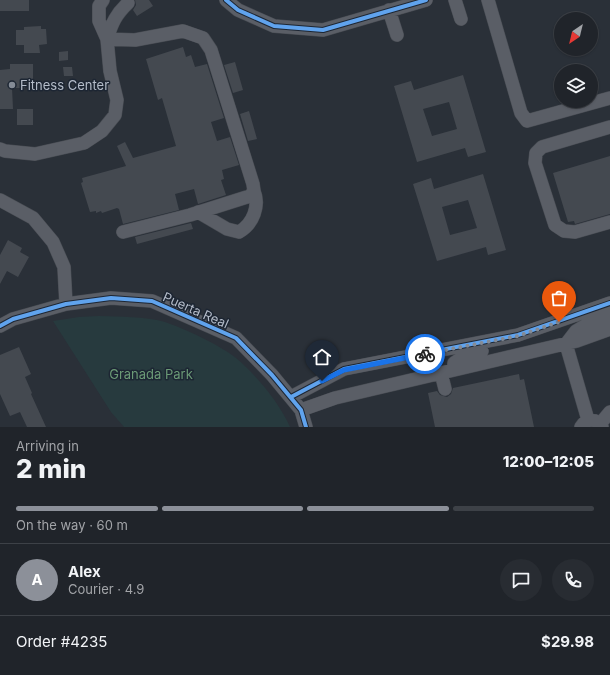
<!DOCTYPE html>
<html lang="en">
<head>
<meta charset="utf-8">
<style>
  :root { --surface:#20242a; --page:#282c32; --text:#f1f3f6; --muted:#a2a4a8; --line:#3d4147; --accent:#8c9099 }
  body { margin:0; font-family:Inter,sans-serif; background:var(--page); color:var(--text); height:100vh; display:flex; flex-direction:column; font-size:15px; white-space:nowrap }
  * { box-sizing:border-box; margin:0 }
  p { font-size:13px; color:var(--muted) }
  .icon { flex:none; width:22px; height:22px; fill:none; stroke:currentColor; stroke-width:2; stroke-linecap:round; stroke-linejoin:round }
  .map { position:relative; height:427px; overflow:hidden }
  .panel { display:flex; flex-direction:column; background:var(--surface); flex:1 }
  .panel>* { flex:none }
  .needle { width:26px; rotate:215deg }
  .controls { position:absolute; left:554px; top:12px; display:grid; gap:8px }
  .controls a { display:grid; place-items:center; width:44px; height:44px; border-radius:50%; background:var(--surface); box-shadow:0 1px 3px #0004,0 0 0 1px var(--line); font-size:20px }
  .pin { position:absolute; display:grid; place-items:center; width:34px; height:34px; color:#fff; margin:-41px -17px; border-radius:50% 50% 50% 0; rotate:-45deg; box-shadow:0 0 4px #0007 }
  .pin .icon { rotate:45deg }
  .courier { position:absolute; display:grid; place-items:center; width:40px; height:40px; margin:-20px; border:3px solid #1a73e8; border-radius:50%; background:#fff; color:#222; box-shadow:0 1px 5px #0007 }
  .overview em { font-style:normal; font-weight:800 }
  .overview div { display:flex; flex-direction:column-reverse }
  .overview { display:flex; align-items:center; justify-content:space-between; height:68px; padding:0 16px }
  h1 { font-size:26px; font-weight:800; line-height:30px }
  .bar { display:grid; grid-template-columns:repeat(4,1fr); gap:6px 4px; align-content:center; height:48px; padding:0 16px }
  .bar i { height:5px; border-radius:3px; background:var(--line) }
  .bar .current { background:var(--accent) }
  .bar p { grid-column:span 4 }
  .line { display:flex; align-items:center; gap:10px; padding:0 16px; border-top:1px solid var(--line) }
  .line div { flex:1 }
  .round { display:grid; place-items:center; flex:none; width:42px; height:42px; border-radius:21px; background:var(--page) }
  .map>svg:first-child { display:block }
  .green { fill:#273a3e }
  .building { fill:#444950; fill-rule:evenodd }
  .lines { fill:none; stroke-linecap:round; stroke-linejoin:round }
  .minor-casing { stroke:#484c53; stroke-width:14 }
  .minor { stroke:#5a5e66; stroke-width:13 }
  .cycleway-casing { stroke:#1d2633; stroke-width:6 }
  .cycleway { stroke:#60a3ed; stroke-width:4 }
  .done { stroke:#848b96; stroke-width:4; stroke-dasharray:0 7.2 }
  .route { stroke:#1a73e8; stroke-width:5 }
  .poi-dot { fill:#848b96; stroke:#1d2633; stroke-width:1.5 }
  .labels { text-anchor:middle; dominant-baseline:central; stroke-width:3; stroke-linejoin:round; paint-order:stroke }
  .poi-label { font-size:13px; fill:#b4bcc9; stroke:#1d2633; text-anchor:start }
  .street-label { font-size:13px; fill:#b4bcc9; stroke:#1d2633 }
  .park-label { font-size:13px; fill:#6b9a76; stroke:#1d2633 }
</style>
</head>
<body>
<div class="map">
<svg width="610" height="427" viewBox="0 0 610 427">
  <rect width="100%" height="100%" fill="#2a3038"/>
  <path class="green" d="M99,316C120,317 144,316 165,322C185,329 220,345 236,358C256,375 279,402 290,427H124L111,412L53,321L79,317Z"/>
  <path class="building" d="M0,0H29V11H0Z
    M135,0H149L153,6L137,16L133,10L136,5Z
    M41,26V29H46L47,44L39,45L40,53H24V45H16V30H24V27Z
    M183,47L186,57L191,55L195,67L207,64L224,118L211,122L217,141L230,137L239,165L222,170L224,179L221,180L226,195L198,204L194,189L175,194L179,210L123,224L119,209L117,208L102,213L101,211L96,213V211L90,212L81,183L83,182L82,178L126,166L117,146L125,142L133,158L176,146L162,98L158,100L146,59Z
    M68,51V60L59,61V52Z
    M235,62L243,90L233,93L224,65Z
    M10,64H33V83H25V88H12L13,109H0V70L10,69Z
    M63,67H72L73,76H64Z
    M463,75L486,152L468,157L465,148L417,162L394,86L411,81L414,90ZM449,102L457,129L432,136L423,109Z
    M17,109H33V125H17Z
    M249,111L257,139L248,141L240,114Z
    M610,156V214L575,224L574,221L568,222L553,173Z
    M483,174L506,250L488,255L486,247L437,261L413,184L431,178L434,189ZM468,200L477,228L450,235L442,207Z
    M191,223L193,229L137,244L135,237Z
    M8,240L22,248L20,252L29,257L18,277L7,271L0,284V255Z
    M19,347L31,374L25,377L32,393L31,394L46,427H27L20,412L10,416L0,394V355Z
    M519,374L520,380L524,379L534,427H435L428,393L437,391L440,395L447,397L451,394L453,388Z"/>
  <g class="lines">
    <defs>
      <path id="minor" d="M226,0L238,10L274,26L323,30L426,0
        M455,0L461,19
        M488,0L521,113L527,121L610,98
        M389,10L397,35
        M107,39L135,40L183,31L203,38L211,50L253,184L254,191L250,196L190,215L123,232
        M107,39C112,23 116,14 128,3
        M610,127L542,147L536,153L535,163L555,225L564,231L575,232L610,222
        M0,149L5,151L35,154L84,143L102,131L115,115L117,100L110,71L107,39L99,21V6L103,0
        M0,200L33,218L53,242L64,267L66,304
        M198,212L227,229L239,232C253,224 260,206 254,191
        M0,326L13,319L66,304L111,298L152,301L236,338L272,375L301,410L306,427
        M454,370V363L464,356L482,351
        M441,373L445,389
        M291,397L344,369L518,335L610,303
        M301,410L335,398L577,341L610,329
        M588,420L566,344L576,331L586,325L610,316
        M600,424L610,412
        M581,427C586,418 597,418 602,427"/>
    </defs>
    <use href="#minor" class="minor-casing"/>
    <use href="#minor" class="minor"/>
    <defs>
      <path id="cycleway" d="M226,0L238,10L274,26L323,30L426,0
        M0,326L13,319L66,304L111,298L152,301L236,338L272,375L301,410L306,427
        M291,397L344,369L518,335L610,303"/>
    </defs>
    <use href="#cycleway" class="cycleway-casing"/>
    <use href="#cycleway" class="cycleway"/>
  </g>
  <g class="lines">
    <path class="done" d="M425,354L518,336L559,322"/>
    <path class="route" d="M322,381L344,370L425,354"/>
  </g>
  <circle class="poi-dot" cx="12" cy="85" r="4"/>
  <g class="labels">
    <g class="poi-label">
      <text x="20" y="85">Fitness Center</text>
    </g>
    <g class="street-label">
      <text transform="translate(196 310) rotate(24)">Puerta Real</text>
    </g>
    <g class="park-label">
      <text x="151" y="374">Granada Park</text>
    </g>
  </g>
</svg>
<div class="controls">
<a><svg class="needle" viewBox="-14 -14 28 28"><path d="M0-13l5 13h-10z" fill="#e53935"/><path d="M0 13l5-13h-10z" fill="#a2a4a8"/></svg></a>
<a><svg class="icon" aria-label="layers" viewBox="0 0 24 24"><path d="M12 4l9 5-9 5-9-5zM3 14l9 5 9-5"/></svg></a>
</div>
<div class="pin" style="left:559px;top:322px;background:#ea580c"><svg class="icon" aria-label="bag" viewBox="0 0 24 24"><path d="M5 8h14l-1 12H6zM9 8a3 3 0 0 1 6 0"/></svg></div>
<div class="pin" style="left:322px;top:381px;background:#1f2937"><svg class="icon" aria-label="home" viewBox="0 0 24 24"><path d="M3 11l9-7 9 7M6 9v11h12V9"/></svg></div>
<div class="courier" style="left:425px;top:354px"><svg class="icon" aria-label="bike" viewBox="0 0 24 24"><circle cx="6" cy="16" r="4"/><circle cx="18" cy="16" r="4"/><path d="M6 16l4-8h5l3 8M10 8l3 8H6M13 5h3"/></svg></div>
</div>
<section class="panel">
<div class="overview"><div><h1>2 min</h1><p>Arriving in</p></div><em>12:00–12:05</em></div>
<div class="bar"><i class="current"></i><i class="current"></i><i class="current"></i><i></i><p>On the way · 60 m</p></div>
<div class="line" style="height:72px"><b class="round" style="background:var(--accent);color:#fff">A</b><div><b>Alex</b><p>Courier · 4.9</p></div><a class="round"><svg class="icon" aria-label="chat" viewBox="0 0 24 24"><path d="M4 5h16v11H9l-5 4z"/></svg></a><a class="round"><svg class="icon" aria-label="phone" viewBox="0 0 24 24"><path d="M5 4h4l2 5-3 2q2 4 5 5l2-3 5 2v4C11 20 4 13 5 4z"/></svg></a></div>
<div class="line" style="height:52px"><div>Order #4235</div><b>$29.98</b></div>
</section>
</body>
</html>
